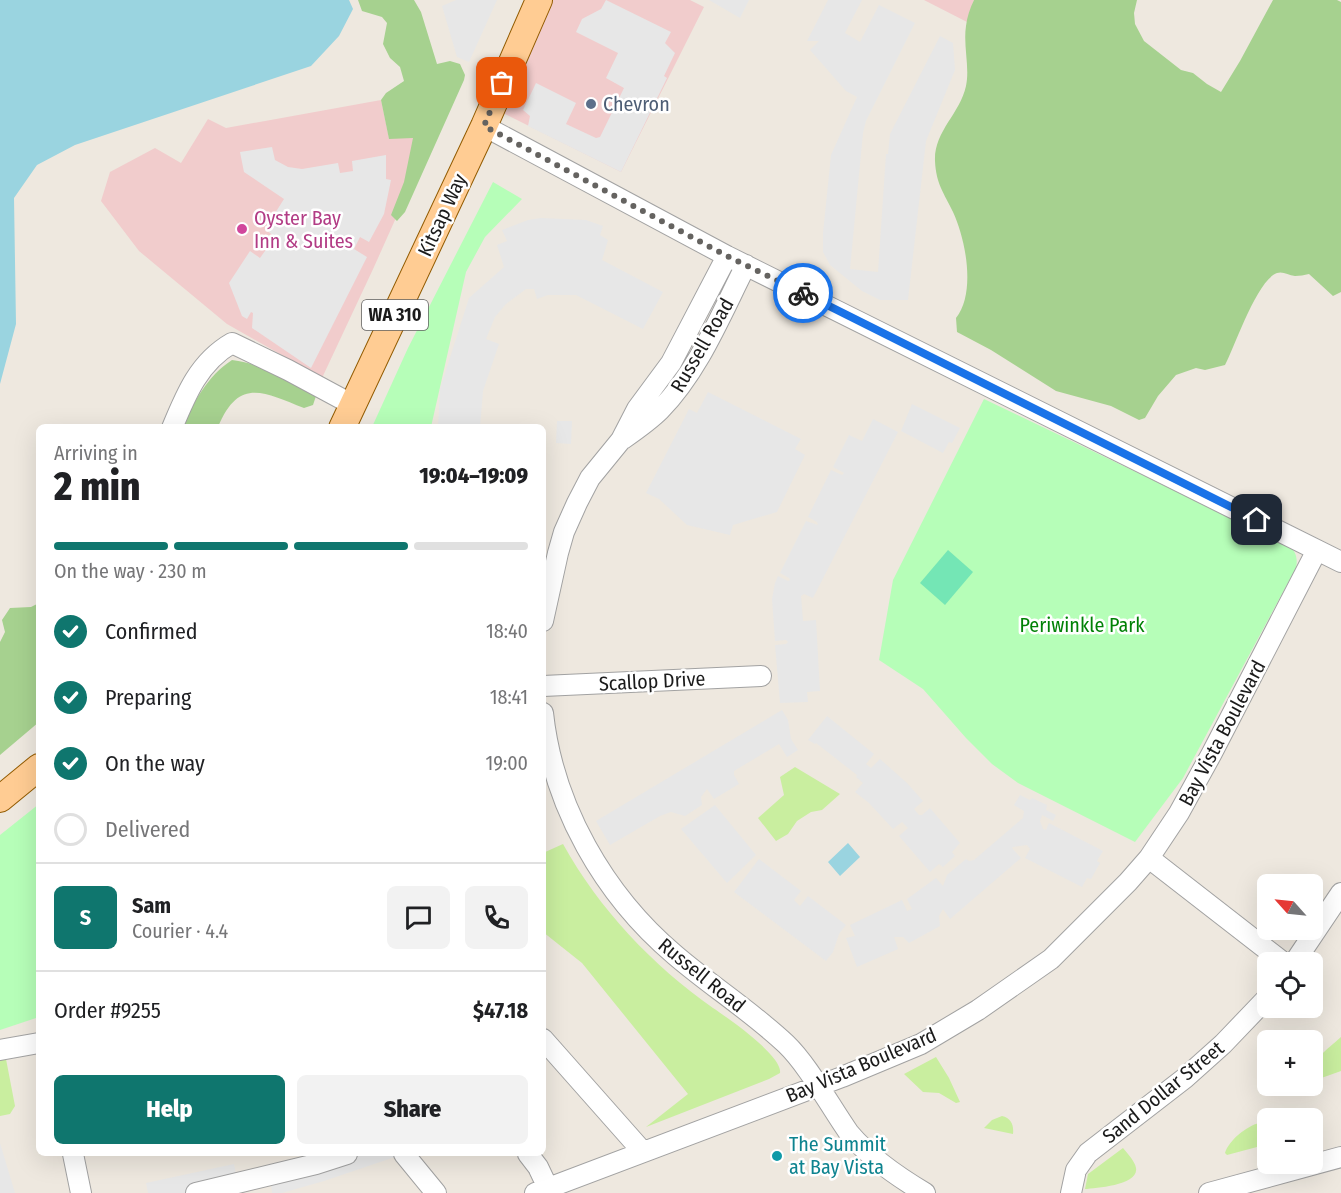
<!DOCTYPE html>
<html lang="en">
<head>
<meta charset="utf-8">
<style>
  :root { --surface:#fff; --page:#f2f2f2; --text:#202124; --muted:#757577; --line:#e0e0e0; --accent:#0f766e }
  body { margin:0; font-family:"Fira Sans Condensed",sans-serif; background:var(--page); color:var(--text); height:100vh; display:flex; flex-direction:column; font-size:22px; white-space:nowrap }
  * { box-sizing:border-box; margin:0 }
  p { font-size:20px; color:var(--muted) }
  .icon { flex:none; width:33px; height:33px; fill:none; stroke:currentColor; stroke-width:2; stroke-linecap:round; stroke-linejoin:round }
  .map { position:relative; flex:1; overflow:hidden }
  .panel { position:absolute; left:36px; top:424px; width:510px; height:732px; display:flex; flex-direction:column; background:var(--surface); border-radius:9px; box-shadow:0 6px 24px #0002 }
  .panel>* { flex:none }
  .needle { width:39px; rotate:297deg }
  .controls { position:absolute; left:1257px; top:874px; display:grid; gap:12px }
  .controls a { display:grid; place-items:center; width:66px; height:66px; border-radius:9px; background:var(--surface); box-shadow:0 6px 24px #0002; font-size:30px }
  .pin { position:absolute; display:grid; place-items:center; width:51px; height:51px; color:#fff; margin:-26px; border-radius:12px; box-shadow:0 3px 9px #0006 }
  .courier { position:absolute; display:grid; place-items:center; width:60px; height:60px; margin:-30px; border:4px solid #1a73e8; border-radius:50%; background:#fff; color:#222; box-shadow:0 2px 8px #0007 }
  .headline em { font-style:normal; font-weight:800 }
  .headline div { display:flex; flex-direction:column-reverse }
  .headline { display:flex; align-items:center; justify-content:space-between; height:102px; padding:0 18px }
  h1 { font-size:39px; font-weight:800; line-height:45px }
  .bar { display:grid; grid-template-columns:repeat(4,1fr); gap:9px 6px; align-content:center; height:72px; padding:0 18px }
  .bar i { height:8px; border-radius:4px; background:var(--line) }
  .bar .selected { background:var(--accent) }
  .bar p { grid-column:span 4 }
  .line { display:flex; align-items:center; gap:15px; padding:0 18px; border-top:2px solid var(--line) }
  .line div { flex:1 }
  .round { display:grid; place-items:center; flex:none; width:63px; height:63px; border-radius:9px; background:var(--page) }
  ol { padding:0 18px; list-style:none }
  li { display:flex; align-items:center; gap:18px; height:66px }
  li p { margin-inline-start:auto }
  li .icon { padding:6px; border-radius:50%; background:var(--accent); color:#fff; stroke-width:4 }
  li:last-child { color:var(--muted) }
  li i { width:33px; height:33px; border:3px solid var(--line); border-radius:50% }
  .action { display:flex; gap:12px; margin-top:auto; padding:12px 18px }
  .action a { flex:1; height:69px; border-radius:9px; background:var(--accent); color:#fff; font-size:24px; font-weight:800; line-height:69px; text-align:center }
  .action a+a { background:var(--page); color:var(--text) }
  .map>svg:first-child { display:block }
  .commercial { fill:#f1cccc }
  .grass { fill:#c9ee9f }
  .forest { fill:#a6d18f }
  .park { fill:#b6feb8 }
  .pitch { fill:#74e6b5 }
  .parking { fill:#e7e7e7 }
  .water { fill:#9ad4e0 }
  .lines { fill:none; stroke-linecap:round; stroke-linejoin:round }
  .minor-casing { stroke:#a2a2a2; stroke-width:22 }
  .major-casing { stroke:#925b00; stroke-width:28 }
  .minor { stroke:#fff; stroke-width:20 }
  .major { stroke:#ffcc93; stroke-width:26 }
  .done { stroke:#656360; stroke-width:6; stroke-dasharray:0 10.8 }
  .route { stroke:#1a73e8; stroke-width:8 }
  .service-dot { fill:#5c6f8a; stroke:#fff; stroke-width:2 }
  .hotel-dot { fill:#d1479c; stroke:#fff; stroke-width:2 }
  .culture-dot { fill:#0f9aa8; stroke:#fff; stroke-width:2 }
  .labels { text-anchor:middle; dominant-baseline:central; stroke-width:5; stroke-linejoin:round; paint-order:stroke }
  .shield { fill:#fff; stroke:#5f5f5f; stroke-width:1.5 }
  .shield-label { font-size:18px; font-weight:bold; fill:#1b1b1b }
  .service-label { font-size:20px; fill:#4e5e75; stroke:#fff; text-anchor:start }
  .street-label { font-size:20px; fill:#1b1b1b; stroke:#fff }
  .hotel-label { font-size:20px; fill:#b23c85; stroke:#fff; text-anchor:start }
  .park-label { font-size:20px; fill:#018106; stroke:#fff }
  .culture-label { font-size:20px; fill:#0d838f; stroke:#fff; text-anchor:start }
</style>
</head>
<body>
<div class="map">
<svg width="1341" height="1193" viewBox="0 0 1341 1193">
  <rect width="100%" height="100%" fill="#eee8df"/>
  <path class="commercial" d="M543,0H690L704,7L621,172L495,109Z
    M924,0H974L967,22Z
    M381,100L389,138L413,137L429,144L374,267L322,378L227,324L139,251L101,201L110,172L155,148L181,163L208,119L226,128Z"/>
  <path class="grass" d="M795,767L840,794L822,810L811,812L797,821L788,834L776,841L758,818L784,795L780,777Z
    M563,844C599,909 652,965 713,1008C728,1018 783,1056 780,1073L769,1079L646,1127L688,1094L582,963L543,932V853Z
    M1341,1037V1071L1313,1081C1312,1057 1325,1052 1341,1037Z
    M936,1057L949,1078L960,1102L956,1103L939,1093L923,1092L904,1074Z
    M6,1059L15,1106L10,1114L0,1116V1060Z
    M1002,1116C1011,1118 1014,1125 1013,1134L984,1128L992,1120Z
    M1259,1123L1267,1126V1142L1257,1147L1227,1155L1225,1153C1229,1140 1247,1126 1259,1123Z
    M1123,1148C1127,1153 1135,1161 1136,1168C1139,1185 1096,1188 1085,1189L1088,1174Z"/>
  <path class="forest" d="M358,0H414L421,12L437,64L450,61L460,64L465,75L464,80L405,212L397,221L391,215L404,182L413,138L389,139L381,100L386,93L404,81L400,67L390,58L383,44L387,23L382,17L362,11Z
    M974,0H1137L1134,13L1135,24L1144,41L1181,70L1193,73L1207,84L1221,92L1240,61L1273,0H1337L1341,2V292L1333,296L1309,274C1304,275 1300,276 1295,276C1288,275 1283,271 1277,273C1257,280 1235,346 1225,365L1205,370L1196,368L1176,375L1158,396L1145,418L1139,420L1111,406L1056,391L991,350L957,332L956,318C976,293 966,240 953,212C944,193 936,184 935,161C934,131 960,114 966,86C970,67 963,46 966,26C967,17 970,8 974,0Z
    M232,360C266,365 287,379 316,396L313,405L304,408C263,392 239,377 218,427L180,428C194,403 207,376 232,360Z
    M39,603V722L0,755V642L5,632L2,620L10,608L31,607Z"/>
  <path class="park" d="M493,182L522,199L485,237L466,272L431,427H372L408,348Z
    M984,399L1288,545C1296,551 1298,558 1296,568L1183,778L1135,842L1018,783L992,764L966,738L923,689L879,660L893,580Z
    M39,804V978L37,985L39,1017L0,1030V835Z"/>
  <path class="pitch" d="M948,550L973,572L945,605L920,583Z"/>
  <path class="parking" d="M456,0H497L469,62L457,57L442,6Z
    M606,0L671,32L665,43L675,53L664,76L667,78L621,172L528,126L530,116L523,110L536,83L576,103L566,124L596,138L600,137L624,88L606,78L618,53L576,32L582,19L601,9Z
    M709,0H749L740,18Z
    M828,0H862L845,33L860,42L879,5L915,23L866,121L863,133L850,269L878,272L886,154H888L890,134L940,36L953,43L955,70L926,141L908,300H880L862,291L830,265L823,252V233L831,155L857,97L846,91L810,50L819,41H807Z
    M272,147L275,160L288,167L302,169L338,163L340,173L353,171L352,161L386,155V179L391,180L384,214L369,242L360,237L354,249L367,257L311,368L252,328L253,313L251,312L247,319L242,316L229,283L250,251L260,258L275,237L265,229L284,199L244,172L240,152Z
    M541,218L586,220L603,226L600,235L608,240L602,260L663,292L643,329L576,295H548L537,299L534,289H526L506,304L495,317L486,339L499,344L483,391L480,427H438L440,389L469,298L504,267L497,245L507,241L502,230L528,220Z
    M708,392L801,439L795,449L805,455L777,512L733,525L730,535L687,525L659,499L646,493L689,409L697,413Z
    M912,404L960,428L952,443L949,442L943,453L901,431Z
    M873,419L898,432L813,598L804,594L801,596L803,621L816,620L820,691L807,692L808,702L780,703L775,645L786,644L788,642L786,640L775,641L772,599L775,583L778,576L788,581L790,580L789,578L780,573L806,521L818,525L817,522L808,517L831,470L842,475L844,473L833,467L849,435L862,441Z
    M557,421H572L571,444L556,443Z
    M782,710L788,720L791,739L798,750L787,757L779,744L734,771V775L739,784L714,799L707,789L701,797L702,805L685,816L671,812L660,816L610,845L596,821Z
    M827,716L874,754L866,764L871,768L880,759L907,783L923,801L914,809L919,815H922L930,808L960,843L952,852L955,856L943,867L939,864L930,872L899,836L908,828L902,822L893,829L869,803L855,792L863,783L856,777L857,775L816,743L815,744L808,740Z
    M1020,795L1030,800L1032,798L1047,805L1046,810L1056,815L1053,821L1042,815L1040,821L1043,829L1046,830L1049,823L1103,851L1097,861L1100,863L1091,879L1087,878L1082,887L1025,858L1030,849L1027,845L1013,847L1012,848L1021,858L950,919L943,909L939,916L940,926L909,943L903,937H894L898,949L857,967L846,938L855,936L850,925L902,900L907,911L912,909L907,899L936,878L943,886L947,875L966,859L969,861L974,860L1023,818L1024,811L1014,805Z
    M715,805L756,855L727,883L681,829Z
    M759,859L801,891L794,900L800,906L808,896L846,925L839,934L833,952L826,961L734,892Z
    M0,1143L15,1193H0Z
    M317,1154H393L395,1157L324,1181L282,1193H272L269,1168Z
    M234,1164L240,1193H148L146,1183Z"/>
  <path class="water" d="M0,0H349L353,9L339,36L311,66L75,145L37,165L14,198L16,324L0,384V442Z
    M848,843L860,857L840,876L828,862Z"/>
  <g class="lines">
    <defs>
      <path id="minor" d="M484,126L727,256L1341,562
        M172,428C186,394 199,362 232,343L288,370L353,405
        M623,439C636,430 649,421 660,410C699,370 721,314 746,265
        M543,621L558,553L564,532L577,503L590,478L621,440L637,409L671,363L727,256
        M543,686L761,676
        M543,713C553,806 604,895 675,955C711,986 751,1011 786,1044C808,1065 830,1106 849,1133C870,1158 898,1177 925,1193
        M1149,858L1284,963
        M1294,963L1341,893
        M543,1039L643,1152
        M0,1050L39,1043
        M73,1154L81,1193
        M404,1154L436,1193
        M528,1154L538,1167L548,1188
        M196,1193L316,1164L347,1154
        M535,1193L842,1077L921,1044L978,1010L1051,959L1128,882L1149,858L1179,813L1212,753L1317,550
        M1071,1193L1076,1170L1088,1153L1185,1078L1223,1044L1268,997
        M1209,1193L1341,1157"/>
      <path id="major" d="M342,428L484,126L539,0
        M0,799L39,767"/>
    </defs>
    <use href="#minor" class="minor-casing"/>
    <use href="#major" class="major-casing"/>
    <use href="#minor" class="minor"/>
    <use href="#major" class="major"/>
  </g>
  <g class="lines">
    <path class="done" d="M502,83L484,126L727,256L803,293"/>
    <path class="route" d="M803,293L1257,520"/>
  </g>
  <circle class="service-dot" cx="591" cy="104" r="6"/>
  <circle class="hotel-dot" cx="242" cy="229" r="6"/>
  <circle class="culture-dot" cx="777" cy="1156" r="6"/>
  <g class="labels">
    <rect class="shield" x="362" y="300" width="66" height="30" rx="4.5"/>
    <g class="shield-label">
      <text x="395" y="315">WA 310</text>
    </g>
    <g class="service-label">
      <text x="603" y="104">Chevron</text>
    </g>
    <g class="street-label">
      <text transform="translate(442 215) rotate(-65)">Kitsap Way</text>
      <text transform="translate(702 345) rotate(-60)">Russell Road</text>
      <text transform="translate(652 681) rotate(-3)">Scallop Drive</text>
      <text transform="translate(1222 733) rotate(-62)">Bay Vista Boulevard</text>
      <text transform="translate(702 975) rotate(39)">Russell Road</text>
      <text transform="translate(861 1065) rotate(-23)">Bay Vista Boulevard</text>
      <text transform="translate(1163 1092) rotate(-39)">Sand Dollar Street</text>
    </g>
    <g class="hotel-label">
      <text x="254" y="218">Oyster Bay<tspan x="254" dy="23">Inn &amp; Suites</tspan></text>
    </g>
    <g class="park-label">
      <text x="1082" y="625">Periwinkle Park</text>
    </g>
    <g class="culture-label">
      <text x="789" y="1144">The Summit<tspan x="789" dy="23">at Bay Vista</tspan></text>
    </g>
  </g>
</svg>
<div class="controls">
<a><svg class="needle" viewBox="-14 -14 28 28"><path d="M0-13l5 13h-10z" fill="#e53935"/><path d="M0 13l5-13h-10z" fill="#757577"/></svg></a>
<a><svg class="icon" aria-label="locate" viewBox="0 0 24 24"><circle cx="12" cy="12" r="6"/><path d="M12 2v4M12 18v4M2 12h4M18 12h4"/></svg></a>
<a>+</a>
<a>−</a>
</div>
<div class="pin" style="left:502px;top:83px;background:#ea580c"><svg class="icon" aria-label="bag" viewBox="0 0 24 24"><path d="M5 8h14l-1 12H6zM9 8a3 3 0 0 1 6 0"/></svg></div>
<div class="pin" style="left:1257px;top:520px;background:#1f2937"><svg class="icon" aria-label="home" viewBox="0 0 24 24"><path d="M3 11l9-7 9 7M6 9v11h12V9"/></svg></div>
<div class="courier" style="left:803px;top:293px"><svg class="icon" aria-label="bike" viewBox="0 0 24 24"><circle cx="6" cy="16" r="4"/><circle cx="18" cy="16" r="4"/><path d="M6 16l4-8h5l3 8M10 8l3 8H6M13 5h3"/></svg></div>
<section class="panel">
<div class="headline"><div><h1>2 min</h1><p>Arriving in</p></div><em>19:04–19:09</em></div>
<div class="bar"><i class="selected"></i><i class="selected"></i><i class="selected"></i><i></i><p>On the way · 230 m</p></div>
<ol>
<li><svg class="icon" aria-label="check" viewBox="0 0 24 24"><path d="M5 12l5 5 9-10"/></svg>Confirmed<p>18:40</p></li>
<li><svg class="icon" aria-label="check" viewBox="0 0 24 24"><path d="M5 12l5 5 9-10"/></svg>Preparing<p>18:41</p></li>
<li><svg class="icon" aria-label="check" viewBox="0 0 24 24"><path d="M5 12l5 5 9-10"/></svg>On the way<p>19:00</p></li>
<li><i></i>Delivered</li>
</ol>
<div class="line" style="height:108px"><b class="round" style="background:var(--accent);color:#fff">S</b><div><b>Sam</b><p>Courier · 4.4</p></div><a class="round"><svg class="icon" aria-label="chat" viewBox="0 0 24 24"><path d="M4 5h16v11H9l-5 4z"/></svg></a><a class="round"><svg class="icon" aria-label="phone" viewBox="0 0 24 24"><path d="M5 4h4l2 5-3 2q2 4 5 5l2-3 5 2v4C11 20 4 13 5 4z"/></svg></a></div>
<div class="line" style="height:78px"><div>Order #9255</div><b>$47.18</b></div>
<div class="action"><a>Help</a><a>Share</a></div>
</section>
</div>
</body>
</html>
